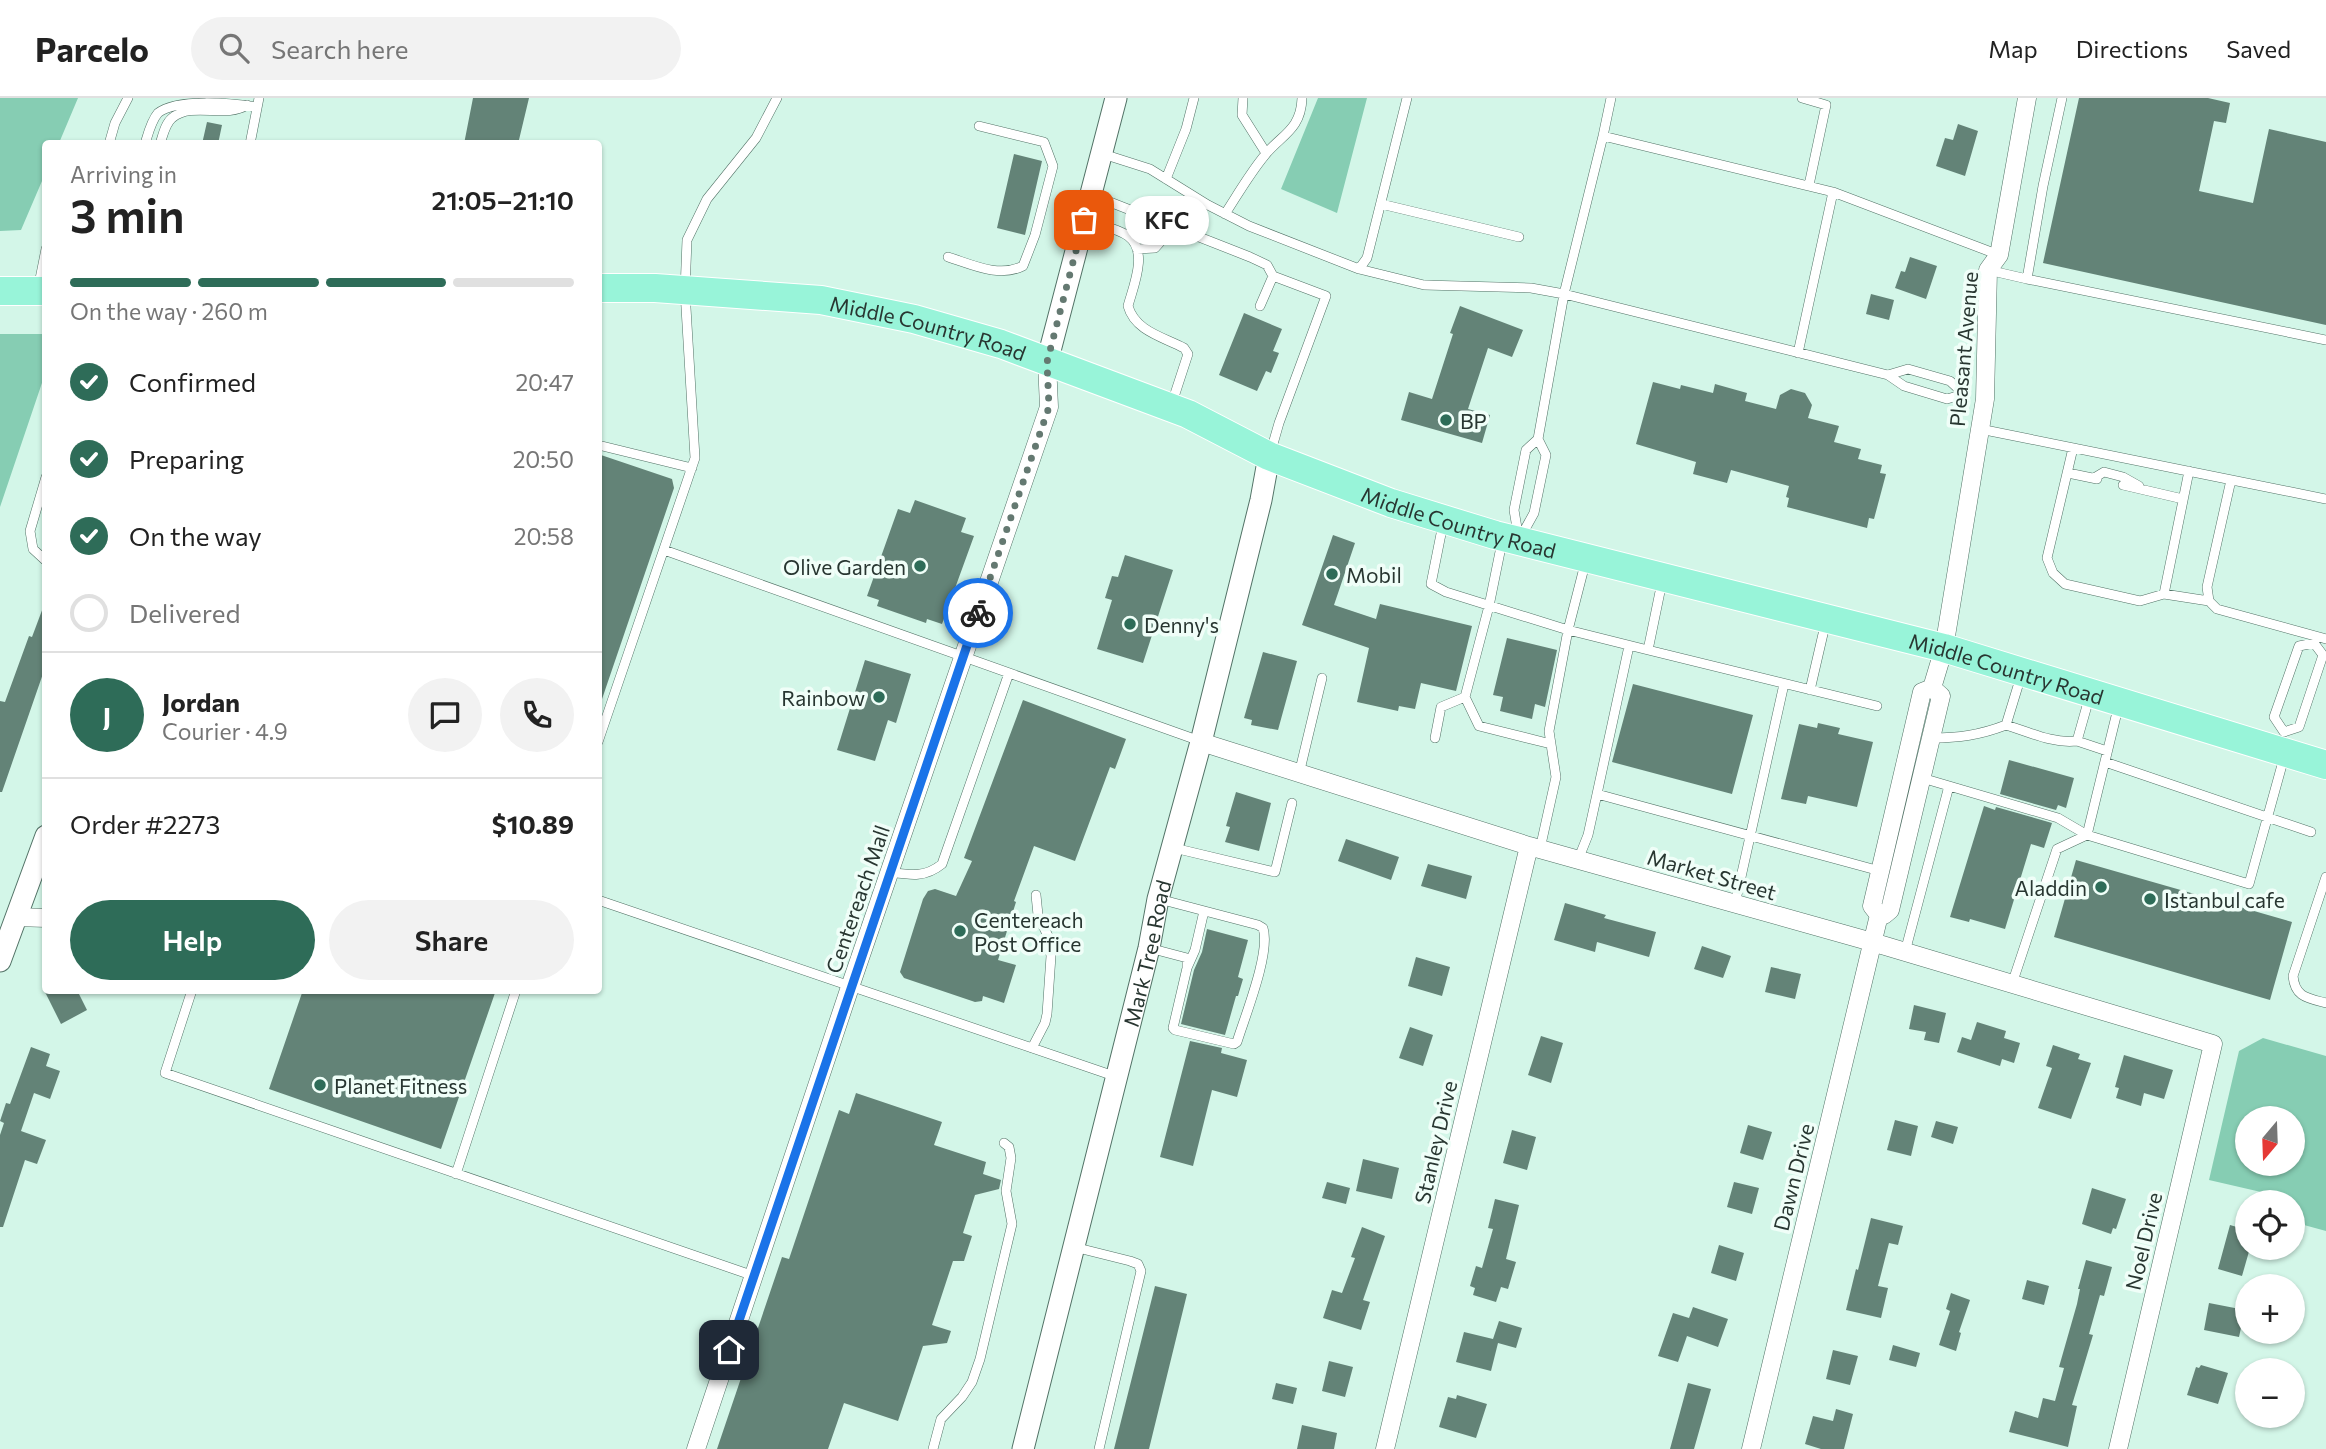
<!DOCTYPE html>
<html lang="en">
<head>
<meta charset="utf-8">
<style>
  :root { --surface:#fff; --page:#f2f2f2; --text:#222; --muted:#767676; --line:#e0e0e0; --accent:#2e6c58 }
  body { margin:0; font-family:Commissioner,sans-serif; background:var(--page); color:var(--text); height:100vh; display:flex; flex-direction:column; font-size:26px; white-space:nowrap }
  * { box-sizing:border-box; margin:0 }
  p { font-size:23px; color:var(--muted) }
  .icon { flex:none; width:38px; height:38px; fill:none; stroke:currentColor; stroke-width:2; stroke-linecap:round; stroke-linejoin:round }
  .map { position:relative; flex:1; overflow:hidden }
  .panel { position:absolute; left:42px; top:42px; width:560px; height:854px; display:flex; flex-direction:column; background:var(--surface); border-radius:7px; box-shadow:0 2px 5px #0004 }
  .panel>* { flex:none }
  .needle { width:46px; rotate:199deg }
  .tools { position:absolute; left:2235px; top:1008px; display:grid; gap:14px }
  .tools a { display:grid; place-items:center; width:70px; height:70px; border-radius:50%; background:var(--surface); box-shadow:0 2px 5px #0004; font-size:35px }
  .pin { position:absolute; display:grid; place-items:center; width:60px; height:60px; color:#fff; margin:-30px; border-radius:14px; box-shadow:0 4px 10px #0006 }
  .courier { position:absolute; display:grid; place-items:center; width:70px; height:70px; margin:-35px; border:5px solid #1a73e8; border-radius:50%; background:#fff; color:#222; box-shadow:0 2px 9px #0007 }
  .bubble { position:absolute; height:49px; border-radius:24px; background:var(--surface); box-shadow:0 2px 5px #0004; font-size:23px; font-weight:600; line-height:49px; text-align:center }
  .headline em { font-style:normal; font-weight:600 }
  .headline div { display:flex; flex-direction:column-reverse }
  .headline { display:flex; align-items:center; justify-content:space-between; height:119px; padding:0 28px }
  h1 { font-size:46px; font-weight:600; line-height:52px }
  .bar { display:grid; grid-template-columns:repeat(4,1fr); gap:10px 7px; align-content:center; height:84px; padding:0 28px }
  .bar i { height:9px; border-radius:5px; background:var(--line) }
  .bar .on { background:var(--accent) }
  .bar p { grid-column:span 4 }
  .line { display:flex; align-items:center; gap:18px; padding:0 28px; border-top:2px solid var(--line) }
  .line div { flex:1 }
  .round { display:grid; place-items:center; flex:none; width:74px; height:74px; border-radius:37px; background:var(--page) }
  ol { padding:0 28px; list-style:none }
  li { display:flex; align-items:center; gap:21px; height:77px }
  li p { margin-inline-start:auto }
  li .icon { padding:7px; border-radius:50%; background:var(--accent); color:#fff; stroke-width:4 }
  li:last-child { color:var(--muted) }
  li i { width:38px; height:38px; border:4px solid var(--line); border-radius:50% }
  .action { display:flex; gap:14px; margin-top:auto; padding:14px 28px }
  .action a { flex:1; height:80px; border-radius:42px; background:var(--accent); color:#fff; font-size:28px; font-weight:600; line-height:80px; text-align:center }
  .action a+a { background:var(--page); color:var(--text) }
  header { display:flex; align-items:center; gap:42px; box-sizing:border-box; height:98px; padding:0 35px; background:var(--surface); border-bottom:2px solid var(--line) }
  header strong { font-size:33px }
  nav { display:flex; gap:38px; margin-inline-start:auto; font-size:24px }
  .search { width:490px; height:63px; background:var(--page); display:flex; align-items:center; gap:18px; box-sizing:border-box; padding:0 24px; border-radius:38px; color:var(--muted); font-size:26px }
  .map>svg:first-child { display:block }
  .green { fill:#86cdb3; fill-rule:evenodd }
  .building { fill:#638377 }
  .lines { fill:none; stroke-linecap:round; stroke-linejoin:round }
  .service-casing { stroke:#527266; stroke-width:10 }
  .minor-casing { stroke:#527266; stroke-width:19 }
  .tertiary-casing { stroke:#527266; stroke-width:23 }
  .primary-casing { stroke:#fff; stroke-width:30 }
  .service { stroke:#fff; stroke-width:9 }
  .minor { stroke:#fff; stroke-width:18 }
  .tertiary { stroke:#fff; stroke-width:21 }
  .primary { stroke:#98f4d9; stroke-width:28 }
  .done { stroke:#647971; stroke-width:7; stroke-dasharray:0 12.6 }
  .route { stroke:#1a73e8; stroke-width:9 }
  .poi-dot { fill:#2e6c58; stroke:#f0fef8; stroke-width:2.5 }
  .labels { text-anchor:middle; dominant-baseline:central; stroke-width:7; stroke-linejoin:round; paint-order:stroke }
  .street-label { font-size:21px; fill:#283631; stroke:#f0fef8 }
  .poi-label { font-size:21px; fill:#283631; stroke:#f0fef8; text-anchor:start }
</style>
</head>
<body>
<header>
<strong>Parcelo</strong>
<div class="search"><svg class="icon" aria-label="search" viewBox="0 0 24 24"><circle cx="10" cy="10" r="6"/><path d="M15 15l6 6"/></svg>Search here</div>
<nav><a>Map</a><a>Directions</a><a>Saved</a></nav>
</header>
<div class="map">
<svg width="2326" height="1351" viewBox="0 0 2326 1351">
  <rect width="100%" height="100%" fill="#d3f6e8"/>
  <path class="green" d="M0,0H78L59,45L46,46L45,76L21,132L0,133Z
    M1318,0H1367L1337,115L1281,91Z
    M0,236H46L45,276L0,409Z
    M2263,940L2326,958V1133L2293,1124L2292,1104H2259L2261,1094L2209,1082L2239,953ZM2247,1020H2292V1066H2247Z"/>
  <path class="building" d="M473,0H529L518,46H464Z
    M2079,0H2208L2230,5L2226,25L2214,23L2199,93L2253,105L2269,31L2326,44V227L2043,165Z
    M207,24L222,27L218,46H202Z
    M1958,26L1978,33L1965,78L1936,68L1945,40L1953,42Z
    M1014,56L1042,63L1025,137L997,130Z
    M1910,159L1937,168L1926,201L1895,190L1901,173L1905,174Z
    M1871,196L1894,202L1889,222L1866,216Z
    M1460,208L1523,232L1512,259L1488,250L1468,311L1490,317L1482,345L1401,322L1409,294L1432,301L1453,236L1450,235Z
    M1244,215L1282,231L1273,253L1279,255L1271,275L1266,273L1257,293L1219,277Z
    M1653,284L1680,291L1681,287L1713,295L1715,286L1747,295L1745,303L1776,311L1780,297L1791,291L1805,295L1812,307L1808,320L1839,328L1834,344L1861,351L1858,361L1882,367L1880,375L1886,376L1874,421L1869,420L1867,430L1787,409L1789,400L1786,399L1789,388L1731,372L1727,385L1693,376L1696,364L1636,346Z
    M598,356L672,381L674,390L601,604H598Z
    M915,402L966,420L961,434L974,438L942,526L927,521L926,525L877,508L879,502L867,498L898,411L910,415Z
    M1333,437L1355,445L1334,507L1376,521L1380,506L1472,528L1456,593L1421,585L1415,611L1399,608L1398,613L1357,604L1369,550L1302,527Z
    M1125,457L1173,472L1143,565L1097,551L1112,502L1105,500L1112,478L1118,479Z
    M44,507H46V567L2,694H0V603L5,604L29,538L32,539Z
    M1507,540L1557,552L1545,609L1535,606L1532,621L1500,613L1503,599L1493,597Z
    M1263,554L1297,563L1278,632L1251,627L1252,622L1244,620Z
    M865,562L911,576L896,625L888,622L875,663L837,652Z
    M1633,586L1753,617L1732,696L1612,664Z
    M1023,602L1126,641L1115,671L1110,669L1075,763L1034,748L1014,803L1016,804L998,862L1016,867L1004,905L983,898L982,903L975,904L904,880L900,874L923,801L928,793L935,791L956,798L972,763L964,760Z
    M1818,625L1840,630L1838,636L1873,644L1857,709L1808,698L1806,706L1781,701L1799,626L1817,630Z
    M2009,662L2074,680L2066,710L2058,707L2056,712L2000,696Z
    M1236,694L1271,705L1259,753L1225,744L1230,729L1226,728Z
    M1984,708L1995,712L1996,709L2052,725L2044,750L2031,746L2005,831L1970,821L1969,824L1950,819Z
    M1346,741L1399,759L1391,782L1338,763Z
    M2076,762L2292,824L2270,902L2054,839Z
    M1428,766L1472,778L1466,801L1421,788Z
    M1565,805L1606,817L1604,820L1656,834L1649,859L1597,844L1595,854L1554,842Z
    M1207,831L1248,842L1238,879L1243,881L1238,898H1236L1225,937L1181,926L1194,872L1202,854Z
    M1702,848L1731,858L1723,880L1694,871Z
    M1416,859L1450,869L1442,898L1408,888Z
    M1771,869L1801,876L1795,901L1765,894Z
    M44,892H77L87,912L61,926Z
    M303,892H496L441,1051L269,991Z
    M1914,907L1946,915L1939,945L1924,942L1926,934L1909,931Z
    M1977,924L2006,933L2004,940L2020,945L2014,965L2002,961L2000,968L1957,954L1962,939L1971,942Z
    M1410,929L1433,937L1423,968L1399,960Z
    M1541,938L1563,945L1551,985L1528,977Z
    M1190,943L1222,950L1221,955L1247,962L1237,999L1212,992L1193,1068L1160,1059Z
    M2053,947L2080,956L2078,961L2091,965L2071,1021L2038,1010L2052,970L2046,968Z
    M31,949L50,956L46,968L60,973L50,1001L34,995L21,1033L46,1042L37,1066L25,1062L3,1129H0V1037L4,1025L0,1023L6,1005L10,1006Z
    M2124,957L2173,972L2164,1001L2144,995L2141,1008L2116,1000L2119,990L2115,989Z
    M856,995L942,1024L934,1047L986,1064L983,1076L1001,1082L999,1091L975,1097L963,1135L972,1138L964,1163H953L932,1227L951,1233L947,1245L923,1248L898,1323L844,1305L828,1351H717L782,1159L789,1161L839,1012L849,1016Z
    M1895,1022L1918,1028L1911,1058L1887,1052Z
    M1936,1023L1958,1029L1953,1046L1931,1039Z
    M1748,1027L1772,1034L1763,1062L1740,1055Z
    M1512,1032L1536,1039L1527,1072L1503,1065Z
    M1363,1061L1399,1070L1392,1101L1356,1093Z
    M1327,1084L1350,1090L1346,1106L1322,1100Z
    M1734,1084L1759,1090L1752,1116L1727,1109Z
    M2092,1090L2126,1101L2116,1131L2113,1130L2111,1136L2082,1126Z
    M1495,1101L1519,1107L1506,1161L1516,1164L1508,1191L1501,1189L1496,1204L1473,1197L1475,1190L1470,1188L1476,1168L1482,1170L1493,1131L1488,1130Z
    M1871,1120L1903,1128L1898,1147L1889,1145L1878,1188L1888,1190L1881,1220L1846,1212L1856,1171L1858,1172Z
    M2230,1127L2247,1132V1150H2250L2242,1178L2218,1171Z
    M1362,1129L1385,1138L1363,1202L1370,1204L1361,1232L1323,1220L1332,1192L1342,1195L1355,1160L1351,1159Z
    M1719,1147L1744,1155L1736,1183L1711,1175Z
    M2086,1162L2112,1169L2104,1198L2100,1197L2089,1236L2093,1237L2072,1307L2077,1308L2068,1349L2009,1334L2015,1313L2038,1320L2043,1300L2055,1303L2064,1270L2059,1269L2077,1206L2080,1191H2078Z
    M2027,1182L2049,1188L2044,1207L2022,1201Z
    M1155,1188L1187,1196L1149,1351H1114Z
    M1951,1195L1970,1202L1959,1234L1961,1235L1956,1253L1939,1247L1950,1213L1946,1211Z
    M2209,1205L2245,1212L2239,1239L2204,1232Z
    M1693,1209L1728,1221L1718,1249L1687,1238L1678,1264L1658,1258L1673,1215L1689,1220Z
    M1499,1223L1522,1230L1516,1250L1498,1245L1491,1273L1456,1264L1464,1234L1493,1241Z
    M1893,1247L1920,1255L1916,1269L1889,1262Z
    M1833,1252L1858,1258L1850,1287L1826,1281Z
    M1329,1263L1353,1269L1345,1299L1322,1293Z
    M2201,1267L2228,1275L2218,1306L2187,1297L2196,1269L2199,1270Z
    M1276,1285L1297,1290L1293,1306L1272,1301Z
    M1688,1285L1711,1291L1694,1351H1670Z
    M1457,1297L1487,1306L1476,1340L1439,1329L1448,1299L1456,1301Z
    M1836,1311L1853,1316L1844,1351H1821L1805,1346L1813,1318L1833,1323Z
    M1302,1327L1337,1335L1334,1351H1297Z"/>
  <g class="lines">
    <defs>
      <path id="service" d="M1243,0L1242,17L1266,55
        M1802,0L1826,7L1809,87
        M1603,38L1611,0
        M109,46L115,25L128,0
        M145,46C148,36 151,23 158,15C178,0 230,5 257,9
        M160,46C163,37 165,26 172,20C193,3 225,21 247,7
        M250,46L259,0
        M1103,56L1150,71L1208,107L1249,128L1359,171L1367,160L1407,0
        M1166,81L1186,31L1194,0
        M1833,94L1999,157
        M1092,97L1250,159L1267,167L1273,178
        M1381,106L1519,139
        M1225,116C1238,96 1250,75 1265,57C1281,37 1301,32 1302,0
        M1085,122C1098,127 1117,130 1128,138C1149,153 1133,189 1128,208C1135,233 1163,239 1184,250L1188,256L1172,305
        M1137,151L1155,150L1163,141L1169,127
        M948,159C973,167 999,180 1023,168L1035,137L1053,68L1044,44L979,28
        M1359,171L1424,187L1531,190L1564,196L1888,277
        M1988,172L2027,181L2043,88L2062,0
        M2027,181L2326,242
        M38,191L46,151
        M1260,208L1273,178L1326,198L1279,325L1271,353
        M1908,271L1950,283L1964,296L1947,301L1904,288L1888,277Z
        M1980,331L2326,401
        M1538,341L1546,357L1534,415L1519,442L1514,412L1526,352L1538,341L1564,196L1603,38L1833,94L1798,255
        M598,347L692,370
        M2073,350L2047,460L2053,475L2065,486L2140,503L2164,496L2209,503
        M2068,375L2097,381
        M46,379L30,433L33,451L46,463
        M2094,380L2104,374L2123,379L2139,388
        M2231,382L2207,489L2209,503L2217,511L2326,541
        M2123,387L2183,401
        M1443,426L1431,486L1446,494L1568,532L1549,633L1556,679L1540,751
        M664,452L1200,643
        M1586,462L1568,532L1648,552
        M1662,484L1648,552L1877,608
        M2164,496L2189,373
        M2314,545L2323,557L2299,629L2284,634L2274,619L2299,548Z
        M1810,592L1826,523
        M1465,599L1479,628L1551,646
        M2006,627L2021,578
        M1435,640L1441,609L1465,599L1489,508L1502,444
        M1932,640C1959,640 1980,637 2006,627C2029,634 2053,646 2077,643L2090,597
        M2077,643L2107,653
        M598,644L695,360L685,193L687,142L707,101L756,40L777,0
        M2105,664L2311,734
        M1299,676L1322,580
        M1922,680L2058,720L2087,737L2249,786L2285,656
        M1597,696L1629,548
        M1174,750L1275,774L1292,705
        M1578,762L1588,737L1597,696L1880,773
        M890,774C910,777 925,780 942,766L1009,575
        M2326,779L2293,878C2295,899 2307,900 2326,905
        M1159,801L1258,827L1263,830C1271,854 1245,918 1237,944L1234,946L1175,932L1173,930L1187,870
        M598,802L1117,979
        M1735,806L1784,586
        M1149,850L1187,860V870L1195,852L1204,813
        M1905,854L1949,688
        M2012,886L2057,751L2087,737L2119,606
        M192,892L165,975L754,1178
        M1032,950L1045,925L1047,916L1051,858L1048,838L1038,817L1036,797
        M456,1076L516,892
        M1074,1149L1130,1163L1138,1166L1141,1173L1099,1351
        M933,1351L941,1321L962,1299L972,1284L980,1261L1012,1126L1006,1093L1011,1060L1009,1049L1004,1045"/>
      <path id="minor" d="M1932,590L1944,550L1985,301L1988,172L1999,157L2027,0
        M1932,590L1941,598L1890,812L1884,817H1879L1872,808L1922,594Z
        M1201,644L1529,748L1872,844L2213,946L2118,1351
        M16,819L46,820
        M696,1351L850,889L1049,309L1047,264
        M1385,1351L1529,748
        M1751,1351L1879,817"/>
      <g id="tertiary">
        <path d="M1047,264L1116,0"/>
        <path d="M0,863L46,738"/>
        <path id="s1" d="M1023,1351L1149,850L1158,801L1201,644L1261,402L1269,358"/>
      </g>
      <g id="primary">
        <path id="s2" d="M598,190H655L821,202L914,221L1001,246L1188,316L1269,358L1391,405L1495,437L1944,550L2326,667"/>
        <path d="M0,193H46"/>
      </g>
    </defs>
    <use href="#service" class="service-casing"/>
    <use href="#minor" class="minor-casing"/>
    <use href="#tertiary" class="tertiary-casing"/>
    <use href="#primary" class="primary-casing"/>
    <use href="#service" class="service"/>
    <use href="#minor" class="minor"/>
    <use href="#tertiary" class="tertiary"/>
    <use href="#primary" class="primary"/>
  </g>
  <g class="lines">
    <path class="done" d="M978,515L1049,309L1047,264L1084,122"/>
    <path class="route" d="M729,1252L978,515"/>
  </g>
  <g class="poi-dot">
    <circle cx="1446" cy="322" r="7"/>
    <circle cx="920" cy="468" r="7"/>
    <circle cx="1332" cy="476" r="7"/>
    <circle cx="1130" cy="526" r="7"/>
    <circle cx="879" cy="599" r="7"/>
    <circle cx="2101" cy="789" r="7"/>
    <circle cx="2150" cy="801" r="7"/>
    <circle cx="960" cy="833" r="7"/>
    <circle cx="320" cy="987" r="7"/>
  </g>
  <g class="labels">
    <g class="street-label">
      <text stroke="none"><textPath href="#s2" startOffset="334">Middle Country Road</textPath></text>
      <text transform="translate(1963 251) rotate(-85)">Pleasant Avenue</text>
      <text stroke="none"><textPath href="#s2" startOffset="901">Middle Country Road</textPath></text>
      <text stroke="none"><textPath href="#s2" startOffset="1468">Middle Country Road</textPath></text>
      <text transform="translate(1712 776) rotate(16)">Market Street</text>
      <text transform="translate(857 801) rotate(-71)">Centereach Mall</text>
      <text stroke="none"><textPath href="#s1" startOffset="511">Mark Tree Road</textPath></text>
      <text transform="translate(1435 1044) rotate(-77)">Stanley Drive</text>
      <text transform="translate(1793 1079) rotate(-76)">Dawn Drive</text>
      <text transform="translate(2143 1143) rotate(-77)">Noel Drive</text>
    </g>
    <g class="poi-label">
      <text x="1460" y="322">BP</text>
      <text x="906" y="468" text-anchor="end">Olive Garden</text>
      <text x="1346" y="476">Mobil</text>
      <text x="1144" y="526">Denny's</text>
      <text x="865" y="599" text-anchor="end">Rainbow</text>
      <text x="2087" y="789" text-anchor="end">Aladdin</text>
      <text x="2164" y="801">Istanbul cafe</text>
      <text x="974" y="821">Centereach<tspan x="974" dy="24">Post Office</tspan></text>
      <text x="334" y="987">Planet Fitness</text>
    </g>
  </g>
</svg>
<div class="tools">
<a><svg class="needle" viewBox="-14 -14 28 28"><path d="M0-13l5 13h-10z" fill="#e53935"/><path d="M0 13l5-13h-10z" fill="#767676"/></svg></a>
<a><svg class="icon" aria-label="locate" viewBox="0 0 24 24"><circle cx="12" cy="12" r="6"/><path d="M12 2v4M12 18v4M2 12h4M18 12h4"/></svg></a>
<a>+</a>
<a>−</a>
</div>
<div class="pin" style="left:1084px;top:122px;background:#ea580c"><svg class="icon" aria-label="bag" viewBox="0 0 24 24"><path d="M5 8h14l-1 12H6zM9 8a3 3 0 0 1 6 0"/></svg></div>
<div class="pin" style="left:729px;top:1252px;background:#1f2937"><svg class="icon" aria-label="home" viewBox="0 0 24 24"><path d="M3 11l9-7 9 7M6 9v11h12V9"/></svg></div>
<div class="courier" style="left:978px;top:515px"><svg class="icon" aria-label="bike" viewBox="0 0 24 24"><circle cx="6" cy="16" r="4"/><circle cx="18" cy="16" r="4"/><path d="M6 16l4-8h5l3 8M10 8l3 8H6M13 5h3"/></svg></div>
<div class="bubble" style="left:1125px;top:98px;width:84px">KFC</div>
<section class="panel">
<div class="headline"><div><h1>3 min</h1><p>Arriving in</p></div><em>21:05–21:10</em></div>
<div class="bar"><i class="on"></i><i class="on"></i><i class="on"></i><i></i><p>On the way · 260 m</p></div>
<ol>
<li><svg class="icon" aria-label="check" viewBox="0 0 24 24"><path d="M5 12l5 5 9-10"/></svg>Confirmed<p>20:47</p></li>
<li><svg class="icon" aria-label="check" viewBox="0 0 24 24"><path d="M5 12l5 5 9-10"/></svg>Preparing<p>20:50</p></li>
<li><svg class="icon" aria-label="check" viewBox="0 0 24 24"><path d="M5 12l5 5 9-10"/></svg>On the way<p>20:58</p></li>
<li><i></i>Delivered</li>
</ol>
<div class="line" style="height:126px"><b class="round" style="background:var(--accent);color:#fff">J</b><div><b>Jordan</b><p>Courier · 4.9</p></div><a class="round"><svg class="icon" aria-label="chat" viewBox="0 0 24 24"><path d="M4 5h16v11H9l-5 4z"/></svg></a><a class="round"><svg class="icon" aria-label="phone" viewBox="0 0 24 24"><path d="M5 4h4l2 5-3 2q2 4 5 5l2-3 5 2v4C11 20 4 13 5 4z"/></svg></a></div>
<div class="line" style="height:91px"><div>Order #2273</div><b>$10.89</b></div>
<div class="action"><a>Help</a><a>Share</a></div>
</section>
</div>
</body>
</html>
